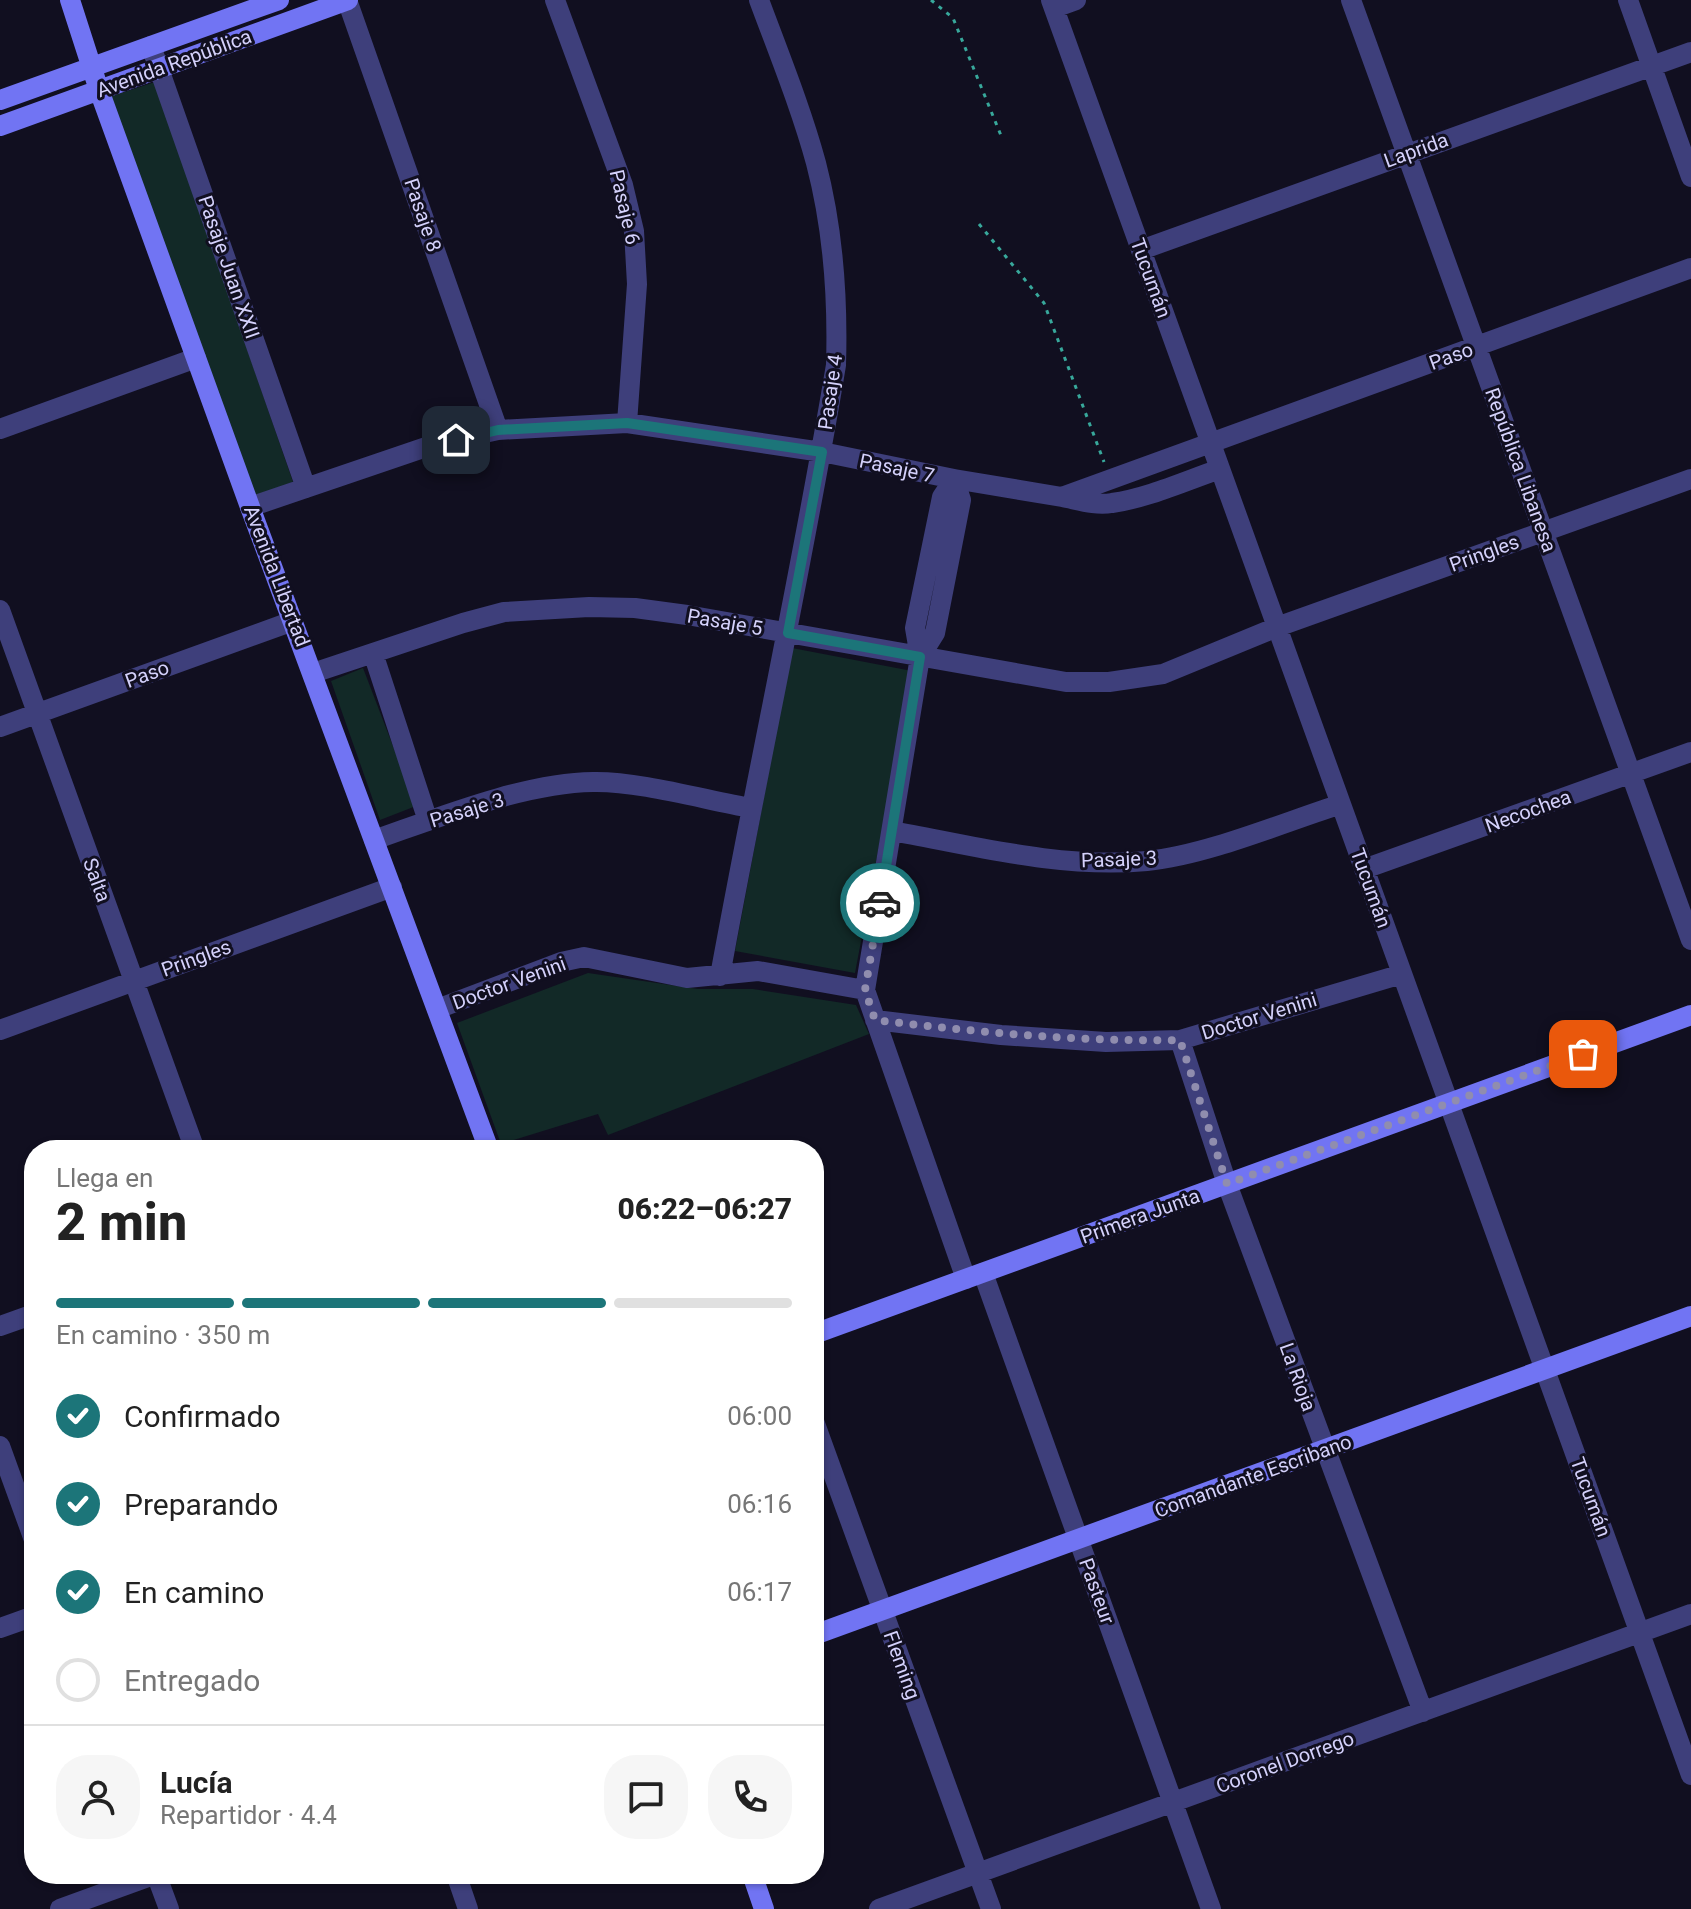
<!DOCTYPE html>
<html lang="es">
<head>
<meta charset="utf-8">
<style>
  :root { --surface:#fff; --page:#f6f6f6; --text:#222; --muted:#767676; --line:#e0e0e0; --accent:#1c7579 }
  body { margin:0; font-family:Roboto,sans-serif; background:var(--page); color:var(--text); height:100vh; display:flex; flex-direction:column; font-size:30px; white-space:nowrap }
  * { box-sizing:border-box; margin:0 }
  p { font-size:26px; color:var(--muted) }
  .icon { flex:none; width:44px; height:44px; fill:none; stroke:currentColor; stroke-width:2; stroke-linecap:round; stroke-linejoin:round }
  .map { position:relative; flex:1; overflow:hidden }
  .panel { position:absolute; left:24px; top:1140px; width:800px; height:744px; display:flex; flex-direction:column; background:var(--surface); border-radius:32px; box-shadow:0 2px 6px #0004 }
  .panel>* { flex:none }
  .pin { position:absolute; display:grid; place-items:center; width:68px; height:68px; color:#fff; margin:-34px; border-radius:16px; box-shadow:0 4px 12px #0006 }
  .courier { position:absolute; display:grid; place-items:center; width:80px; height:80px; margin:-40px; border:6px solid #1c7579; border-radius:50%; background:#fff; color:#222; box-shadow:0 2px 10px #0007 }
  .head em { font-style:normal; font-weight:800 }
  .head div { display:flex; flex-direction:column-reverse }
  .head { display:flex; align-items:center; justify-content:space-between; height:136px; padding:0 32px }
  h1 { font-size:52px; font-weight:800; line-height:60px }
  .bar { display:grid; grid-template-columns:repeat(4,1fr); gap:12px 8px; align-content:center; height:96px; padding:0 32px }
  .bar i { height:10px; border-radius:6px; background:var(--line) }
  .bar .current { background:var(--accent) }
  .bar p { grid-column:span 4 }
  .line { display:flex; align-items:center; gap:20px; padding:0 32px; border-top:2px solid var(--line) }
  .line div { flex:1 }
  .round { display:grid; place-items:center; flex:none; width:84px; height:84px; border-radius:32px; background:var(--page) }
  ol { padding:0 32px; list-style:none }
  li { display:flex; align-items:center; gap:24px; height:88px }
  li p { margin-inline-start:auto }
  li .icon { padding:8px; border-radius:50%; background:var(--accent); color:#fff; stroke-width:4 }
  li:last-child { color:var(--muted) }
  li i { width:44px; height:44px; border:4px solid var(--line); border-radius:50% }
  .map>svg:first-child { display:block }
  .green { fill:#122927 }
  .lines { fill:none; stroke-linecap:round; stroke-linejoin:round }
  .path { stroke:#38a89b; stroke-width:3; stroke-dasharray:4 6; stroke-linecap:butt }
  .street { stroke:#3e3f7b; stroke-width:20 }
  .secondary { stroke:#7174f3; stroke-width:20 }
  .done { stroke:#908dae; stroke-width:8; stroke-dasharray:0 14.4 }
  .route { stroke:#1c7579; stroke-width:10 }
  .labels { text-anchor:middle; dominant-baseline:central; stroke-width:6; stroke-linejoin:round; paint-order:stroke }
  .street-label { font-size:20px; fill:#d4d1fb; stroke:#110f20 }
</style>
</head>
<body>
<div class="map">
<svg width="1691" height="1909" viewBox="0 0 1691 1909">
  <rect width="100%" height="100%" fill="#110f20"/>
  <path class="green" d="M155,82L293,482L255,496L109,97Z
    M792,648L912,671L855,973L735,951Z
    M363,668L416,806L380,820L331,681Z
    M588,973L698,989H753L856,1005L869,1034L608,1135L598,1114L501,1144L457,1023Z"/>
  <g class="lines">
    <path class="path" d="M931,0L953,18L1002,138
      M979,224L1044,303L1104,462"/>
    <path class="street" d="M347,0L498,430
      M555,0L623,185L634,231L637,284L627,423
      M1051,0L1691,1775
      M1351,0L1691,940
      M1628,0L1691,177
      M1054,8L1076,0
      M151,46L306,488
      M1141,250L1691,52
      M0,429L196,358
      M954,479L942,497L915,628L920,657L865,990L966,1279
      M1062,497C1078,500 1095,506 1112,503C1148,498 1185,481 1220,469
      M250,507L435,444L498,430L627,423L822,452L954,479L1062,497L1691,268
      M0,610L195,1150
      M373,653L428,821
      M920,657L935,633L961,500L954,479
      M313,673L463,623L504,612L589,607L635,608L687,615L1066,682H1109L1163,674L1277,627L1691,479
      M0,727L293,621
      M892,831C975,846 1061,869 1147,861C1207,855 1282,823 1341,804
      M374,840C440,817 524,783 593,782C639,781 705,800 751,808
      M1364,869L1691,752
      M720,976C757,772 802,570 836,365C838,299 833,228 816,163C801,108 779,54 759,0
      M437,1009L561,962L584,957L687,978L758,971L865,990
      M875,1020L1001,1035L1106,1042L1180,1040L1402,974
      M0,1030L392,887
      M1180,1040L1227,1184L1423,1712
      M983,1273L1211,1909
      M0,1326L34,1314
      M814,1421L991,1909
      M0,1446L34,1540
      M0,1628L34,1616
      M156,1874L169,1909
      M456,1874L468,1909
      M60,1909L156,1874
      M879,1909L1691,1614"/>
    <path class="secondary" d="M70,0L99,90L250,507L489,1150
      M0,100L279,0
      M0,126L348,0
      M814,1334L1691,1015
      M814,1635L1691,1316
      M752,1874L764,1909"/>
  </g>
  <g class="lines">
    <path class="done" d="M880,903L865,990L875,1020C978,1032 1077,1042 1180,1040L1227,1184L1583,1054"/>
    <path class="route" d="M456,440L498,430L627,423L822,452L788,633L920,657L880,903"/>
  </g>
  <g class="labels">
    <g class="street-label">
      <text transform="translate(174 63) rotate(-20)">Avenida República</text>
      <text transform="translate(1416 150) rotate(-20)">Laprida</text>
      <text transform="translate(625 207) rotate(77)">Pasaje 6</text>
      <text transform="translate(423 215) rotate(71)">Pasaje 8</text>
      <text transform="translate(229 267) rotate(71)">Pasaje Juan XXII</text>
      <text transform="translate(1151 278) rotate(70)">Tucumán</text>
      <text transform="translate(1451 356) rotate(-20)">Paso</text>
      <text transform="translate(830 392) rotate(-82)">Pasaje 4</text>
      <text transform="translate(897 468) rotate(12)">Pasaje 7</text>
      <text transform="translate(1521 470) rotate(70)">República Libanesa</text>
      <text transform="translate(1484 553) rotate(-20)">Pringles</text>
      <text transform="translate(277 576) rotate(69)">Avenida Libertad</text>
      <text transform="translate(725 622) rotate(10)">Pasaje 5</text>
      <text transform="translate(147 674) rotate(-20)">Paso</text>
      <text transform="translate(467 810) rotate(-17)">Pasaje 3</text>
      <text transform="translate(1528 811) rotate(-20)">Necochea</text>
      <text transform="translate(1119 859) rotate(-2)">Pasaje 3</text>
      <text transform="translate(97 880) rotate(70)">Salta</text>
      <text transform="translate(1371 888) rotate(70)">Tucumán</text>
      <text transform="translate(196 958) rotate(-20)">Pringles</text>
      <text transform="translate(509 983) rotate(-20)">Doctor Venini</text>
      <text transform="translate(1259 1016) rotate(-17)">Doctor Venini</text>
      <text transform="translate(1140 1216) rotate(-20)">Primera Junta</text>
      <text transform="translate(1298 1377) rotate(70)">La Rioja</text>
      <text transform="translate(1253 1476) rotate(-20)">Comandante Escribano</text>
      <text transform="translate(1591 1497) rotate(70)">Tucumán</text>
      <text transform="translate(1097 1591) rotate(70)">Pasteur</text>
      <text transform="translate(902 1665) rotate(70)">Fleming</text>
      <text transform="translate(1285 1762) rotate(-20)">Coronel Dorrego</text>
    </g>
  </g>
</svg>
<div class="pin" style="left:1583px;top:1054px;background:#ea580c"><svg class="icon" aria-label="bag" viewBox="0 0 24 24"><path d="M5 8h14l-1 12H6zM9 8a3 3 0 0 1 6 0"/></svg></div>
<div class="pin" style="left:456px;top:440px;background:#1f2937"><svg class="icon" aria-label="home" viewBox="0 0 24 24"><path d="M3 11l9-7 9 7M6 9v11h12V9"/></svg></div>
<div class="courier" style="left:880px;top:903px"><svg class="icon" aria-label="car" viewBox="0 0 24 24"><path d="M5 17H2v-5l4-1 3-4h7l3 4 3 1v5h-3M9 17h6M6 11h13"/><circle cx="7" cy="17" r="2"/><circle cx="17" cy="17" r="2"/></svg></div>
<section class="panel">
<div class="head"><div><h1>2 min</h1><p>Llega en</p></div><em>06:22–06:27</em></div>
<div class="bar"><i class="current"></i><i class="current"></i><i class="current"></i><i></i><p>En camino · 350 m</p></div>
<ol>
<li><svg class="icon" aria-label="check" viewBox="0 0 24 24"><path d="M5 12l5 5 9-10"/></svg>Confirmado<p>06:00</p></li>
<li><svg class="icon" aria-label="check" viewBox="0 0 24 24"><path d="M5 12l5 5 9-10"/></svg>Preparando<p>06:16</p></li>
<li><svg class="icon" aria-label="check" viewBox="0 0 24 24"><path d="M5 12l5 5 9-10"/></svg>En camino<p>06:17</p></li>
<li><i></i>Entregado</li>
</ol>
<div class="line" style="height:144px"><a class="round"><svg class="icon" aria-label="person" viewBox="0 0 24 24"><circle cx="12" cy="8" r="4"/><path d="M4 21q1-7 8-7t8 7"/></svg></a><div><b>Lucía</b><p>Repartidor · 4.4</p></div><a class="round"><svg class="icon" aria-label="chat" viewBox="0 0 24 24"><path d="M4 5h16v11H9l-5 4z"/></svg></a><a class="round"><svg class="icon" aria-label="phone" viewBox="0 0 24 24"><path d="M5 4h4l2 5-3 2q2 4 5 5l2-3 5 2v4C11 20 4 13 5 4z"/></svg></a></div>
</section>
</div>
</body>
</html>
